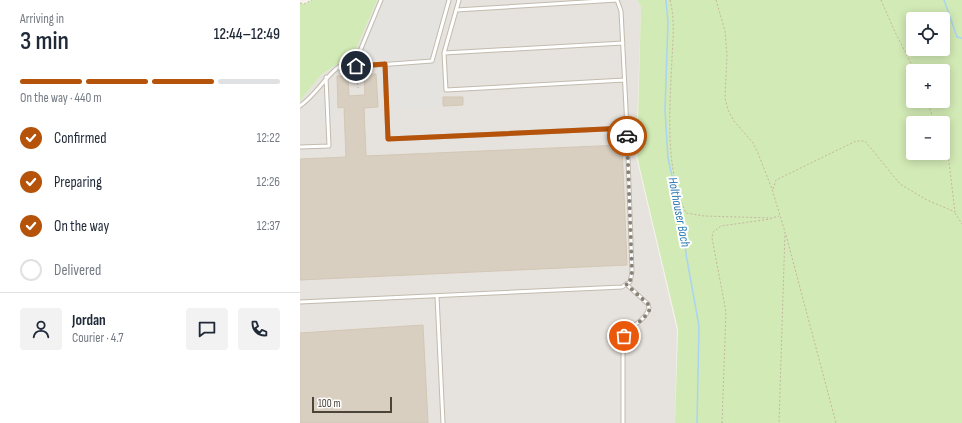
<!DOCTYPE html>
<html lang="en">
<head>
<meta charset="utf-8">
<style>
  :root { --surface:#fff; --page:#f2f2f3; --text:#1f2937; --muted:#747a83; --line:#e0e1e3; --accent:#b45309 }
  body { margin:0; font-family:"Sofia Sans Condensed",sans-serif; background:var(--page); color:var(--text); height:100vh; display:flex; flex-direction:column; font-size:15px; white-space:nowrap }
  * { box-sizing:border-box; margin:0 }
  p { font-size:13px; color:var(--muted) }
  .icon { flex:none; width:22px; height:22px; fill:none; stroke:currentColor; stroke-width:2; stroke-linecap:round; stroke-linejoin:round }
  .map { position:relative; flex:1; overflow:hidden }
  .drawer { display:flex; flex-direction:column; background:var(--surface); width:300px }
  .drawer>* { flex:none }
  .buttons { position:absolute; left:606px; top:12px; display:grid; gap:8px }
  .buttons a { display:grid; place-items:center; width:44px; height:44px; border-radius:4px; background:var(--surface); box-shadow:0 2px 10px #0003; font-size:20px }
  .scale { position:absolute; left:12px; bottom:10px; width:80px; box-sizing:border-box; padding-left:4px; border:2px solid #4b4439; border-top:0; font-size:11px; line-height:14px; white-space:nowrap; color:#4b4439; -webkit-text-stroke:3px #fff; paint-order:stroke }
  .pin { position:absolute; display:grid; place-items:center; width:34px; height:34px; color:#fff; margin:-17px; border:2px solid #fff; border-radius:50%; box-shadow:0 1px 4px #0007 }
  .courier { position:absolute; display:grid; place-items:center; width:40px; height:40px; margin:-20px; border:3px solid #b45309; border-radius:50%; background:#fff; color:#222; box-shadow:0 1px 5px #0007 }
  .overview em { font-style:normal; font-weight:600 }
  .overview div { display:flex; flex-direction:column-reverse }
  .overview { display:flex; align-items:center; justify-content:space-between; height:68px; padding:0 20px }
  h1 { font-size:26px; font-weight:600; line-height:30px }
  .bar { display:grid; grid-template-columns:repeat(4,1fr); gap:6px 4px; align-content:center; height:48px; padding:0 20px }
  .bar i { height:5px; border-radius:3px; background:var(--line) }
  .bar .on { background:var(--accent) }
  .bar p { grid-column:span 4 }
  .line { display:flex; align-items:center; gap:10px; padding:0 20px; border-top:1px solid var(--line) }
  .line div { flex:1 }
  .round { display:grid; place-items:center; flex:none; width:42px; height:42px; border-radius:4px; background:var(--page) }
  ol { padding:0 20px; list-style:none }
  li { display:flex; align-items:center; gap:12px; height:44px }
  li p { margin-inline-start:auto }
  li .icon { padding:4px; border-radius:50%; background:var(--accent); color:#fff; stroke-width:4 }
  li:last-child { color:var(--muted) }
  li i { width:22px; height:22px; border:2px solid var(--line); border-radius:50% }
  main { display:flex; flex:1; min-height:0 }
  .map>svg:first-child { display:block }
  .industrial { fill:#e6e2dd }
  .green { fill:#d2eab5; fill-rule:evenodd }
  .parking { fill:#e5e3e0 }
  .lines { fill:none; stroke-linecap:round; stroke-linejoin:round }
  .stream { stroke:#a9d4f2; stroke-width:1.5 }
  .building { fill:#d8cfc1; stroke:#d3c7b4 }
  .lane-casing { stroke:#c2bbae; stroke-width:5 }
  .path { stroke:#c4b79f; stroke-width:1; stroke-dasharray:2 2; stroke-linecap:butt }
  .lane { stroke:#fff; stroke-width:3 }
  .done { stroke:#878178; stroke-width:4; stroke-dasharray:0 7.2 }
  .route { stroke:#b45309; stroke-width:5 }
  .labels { text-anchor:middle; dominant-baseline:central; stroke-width:4; stroke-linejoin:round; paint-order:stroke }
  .water-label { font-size:13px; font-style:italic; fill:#2e7ab2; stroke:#fff }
</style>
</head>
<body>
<main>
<section class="drawer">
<div class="overview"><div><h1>3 min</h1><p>Arriving in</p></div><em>12:44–12:49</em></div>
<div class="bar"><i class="on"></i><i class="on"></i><i class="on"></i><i></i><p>On the way · 440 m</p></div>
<ol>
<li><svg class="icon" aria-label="check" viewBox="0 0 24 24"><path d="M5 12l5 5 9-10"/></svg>Confirmed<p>12:22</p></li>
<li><svg class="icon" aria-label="check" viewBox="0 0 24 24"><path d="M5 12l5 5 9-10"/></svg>Preparing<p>12:26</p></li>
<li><svg class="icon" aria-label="check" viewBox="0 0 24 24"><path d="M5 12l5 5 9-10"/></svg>On the way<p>12:37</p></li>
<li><i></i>Delivered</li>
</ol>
<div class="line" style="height:72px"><a class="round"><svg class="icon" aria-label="person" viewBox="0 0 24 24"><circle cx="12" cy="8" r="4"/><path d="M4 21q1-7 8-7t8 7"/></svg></a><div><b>Jordan</b><p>Courier · 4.7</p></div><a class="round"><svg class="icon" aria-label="chat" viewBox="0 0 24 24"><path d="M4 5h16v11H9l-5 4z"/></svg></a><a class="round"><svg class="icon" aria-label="phone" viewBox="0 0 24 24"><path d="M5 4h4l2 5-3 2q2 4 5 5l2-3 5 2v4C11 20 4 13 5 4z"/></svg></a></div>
</section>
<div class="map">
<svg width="662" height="423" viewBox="0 0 662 423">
  <rect width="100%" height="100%" fill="#f6f3ec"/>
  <path class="industrial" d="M77,0H337L341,7L336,156L377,330L375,423H0V101L20,76L55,52Z"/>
  <path class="green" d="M12,0H77L55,52L21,75L0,101V3L4,4Z
    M337,0H662V423H375L378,329L337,156L341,7ZM613,19H643V49H613ZM613,71H643V101H613ZM613,123H643V153H613Z"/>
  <path class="parking" d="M84,0H147L132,55L139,64L141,107L83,110L81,72L78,68L59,58Z
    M20,95H34L35,124H21Z"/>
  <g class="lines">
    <path class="stream" d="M366,0L368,22L365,110L368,158L382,221L386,254L399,326L397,423
      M644,0L657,37L662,38"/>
  </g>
  <path class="building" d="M76,74L78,107L64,108L66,156L322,145L327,265L0,280V159L46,157L44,107L38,108L37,76H48L49,96L65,95L64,75Z
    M143,97H163V105L143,106Z
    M123,325L128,423H0V333Z"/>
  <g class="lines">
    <defs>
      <path id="lane" d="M159,0L144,53L146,90L324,80
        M317,0L321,11L327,128
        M156,10L317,0
        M144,53L323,43
        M37,68L132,61L149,0
        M0,106C23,89 28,67 58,56L81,0
        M0,147L29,146L26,77
        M137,296L143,423
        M0,302L322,287L330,282L332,272L327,128L88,139L85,64
        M323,423V336C331,326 346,320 349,308L348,304L326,284"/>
    </defs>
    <use href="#lane" class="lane-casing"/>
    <path class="path" d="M370,0C375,19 373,39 372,58C370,106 364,168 386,213L404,216L472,218L479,216
      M416,0L425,31L427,55L425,98L428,110L434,121L453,143L458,153L472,189L485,232L479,423
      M581,0L595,32L615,71
      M0,3L4,4L12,0
      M57,71L58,88
      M627,101L635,123
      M473,189L476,180L556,141H565L600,184L627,200L655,212L649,162L643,145
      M655,213L662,224
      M486,235L536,423
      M422,423L426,312L412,238L413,232L421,226L471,219"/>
    <use href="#lane" class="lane"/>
  </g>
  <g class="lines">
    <path class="done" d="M324,336C331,326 346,320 350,308L348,304L326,284L330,282L332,272L327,136"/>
    <path class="route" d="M56,66L85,64L88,139L327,128V136"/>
  </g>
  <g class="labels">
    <g class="water-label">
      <text transform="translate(379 212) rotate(79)">Holthauser Bach</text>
    </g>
  </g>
</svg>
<div class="buttons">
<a><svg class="icon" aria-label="locate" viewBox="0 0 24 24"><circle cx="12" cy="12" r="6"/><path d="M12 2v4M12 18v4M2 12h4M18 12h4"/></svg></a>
<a>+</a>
<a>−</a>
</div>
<div class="scale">100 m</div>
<div class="pin" style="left:324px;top:336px;background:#ea580c"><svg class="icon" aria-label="bag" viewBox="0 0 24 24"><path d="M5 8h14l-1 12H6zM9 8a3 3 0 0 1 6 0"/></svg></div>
<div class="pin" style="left:56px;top:66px;background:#1f2937"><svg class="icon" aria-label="home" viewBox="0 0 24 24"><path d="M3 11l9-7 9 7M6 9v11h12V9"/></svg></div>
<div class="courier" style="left:327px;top:136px"><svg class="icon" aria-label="car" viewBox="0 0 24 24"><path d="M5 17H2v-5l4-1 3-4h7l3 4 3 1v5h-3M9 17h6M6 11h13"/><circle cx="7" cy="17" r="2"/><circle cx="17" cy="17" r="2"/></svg></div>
</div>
</main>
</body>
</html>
